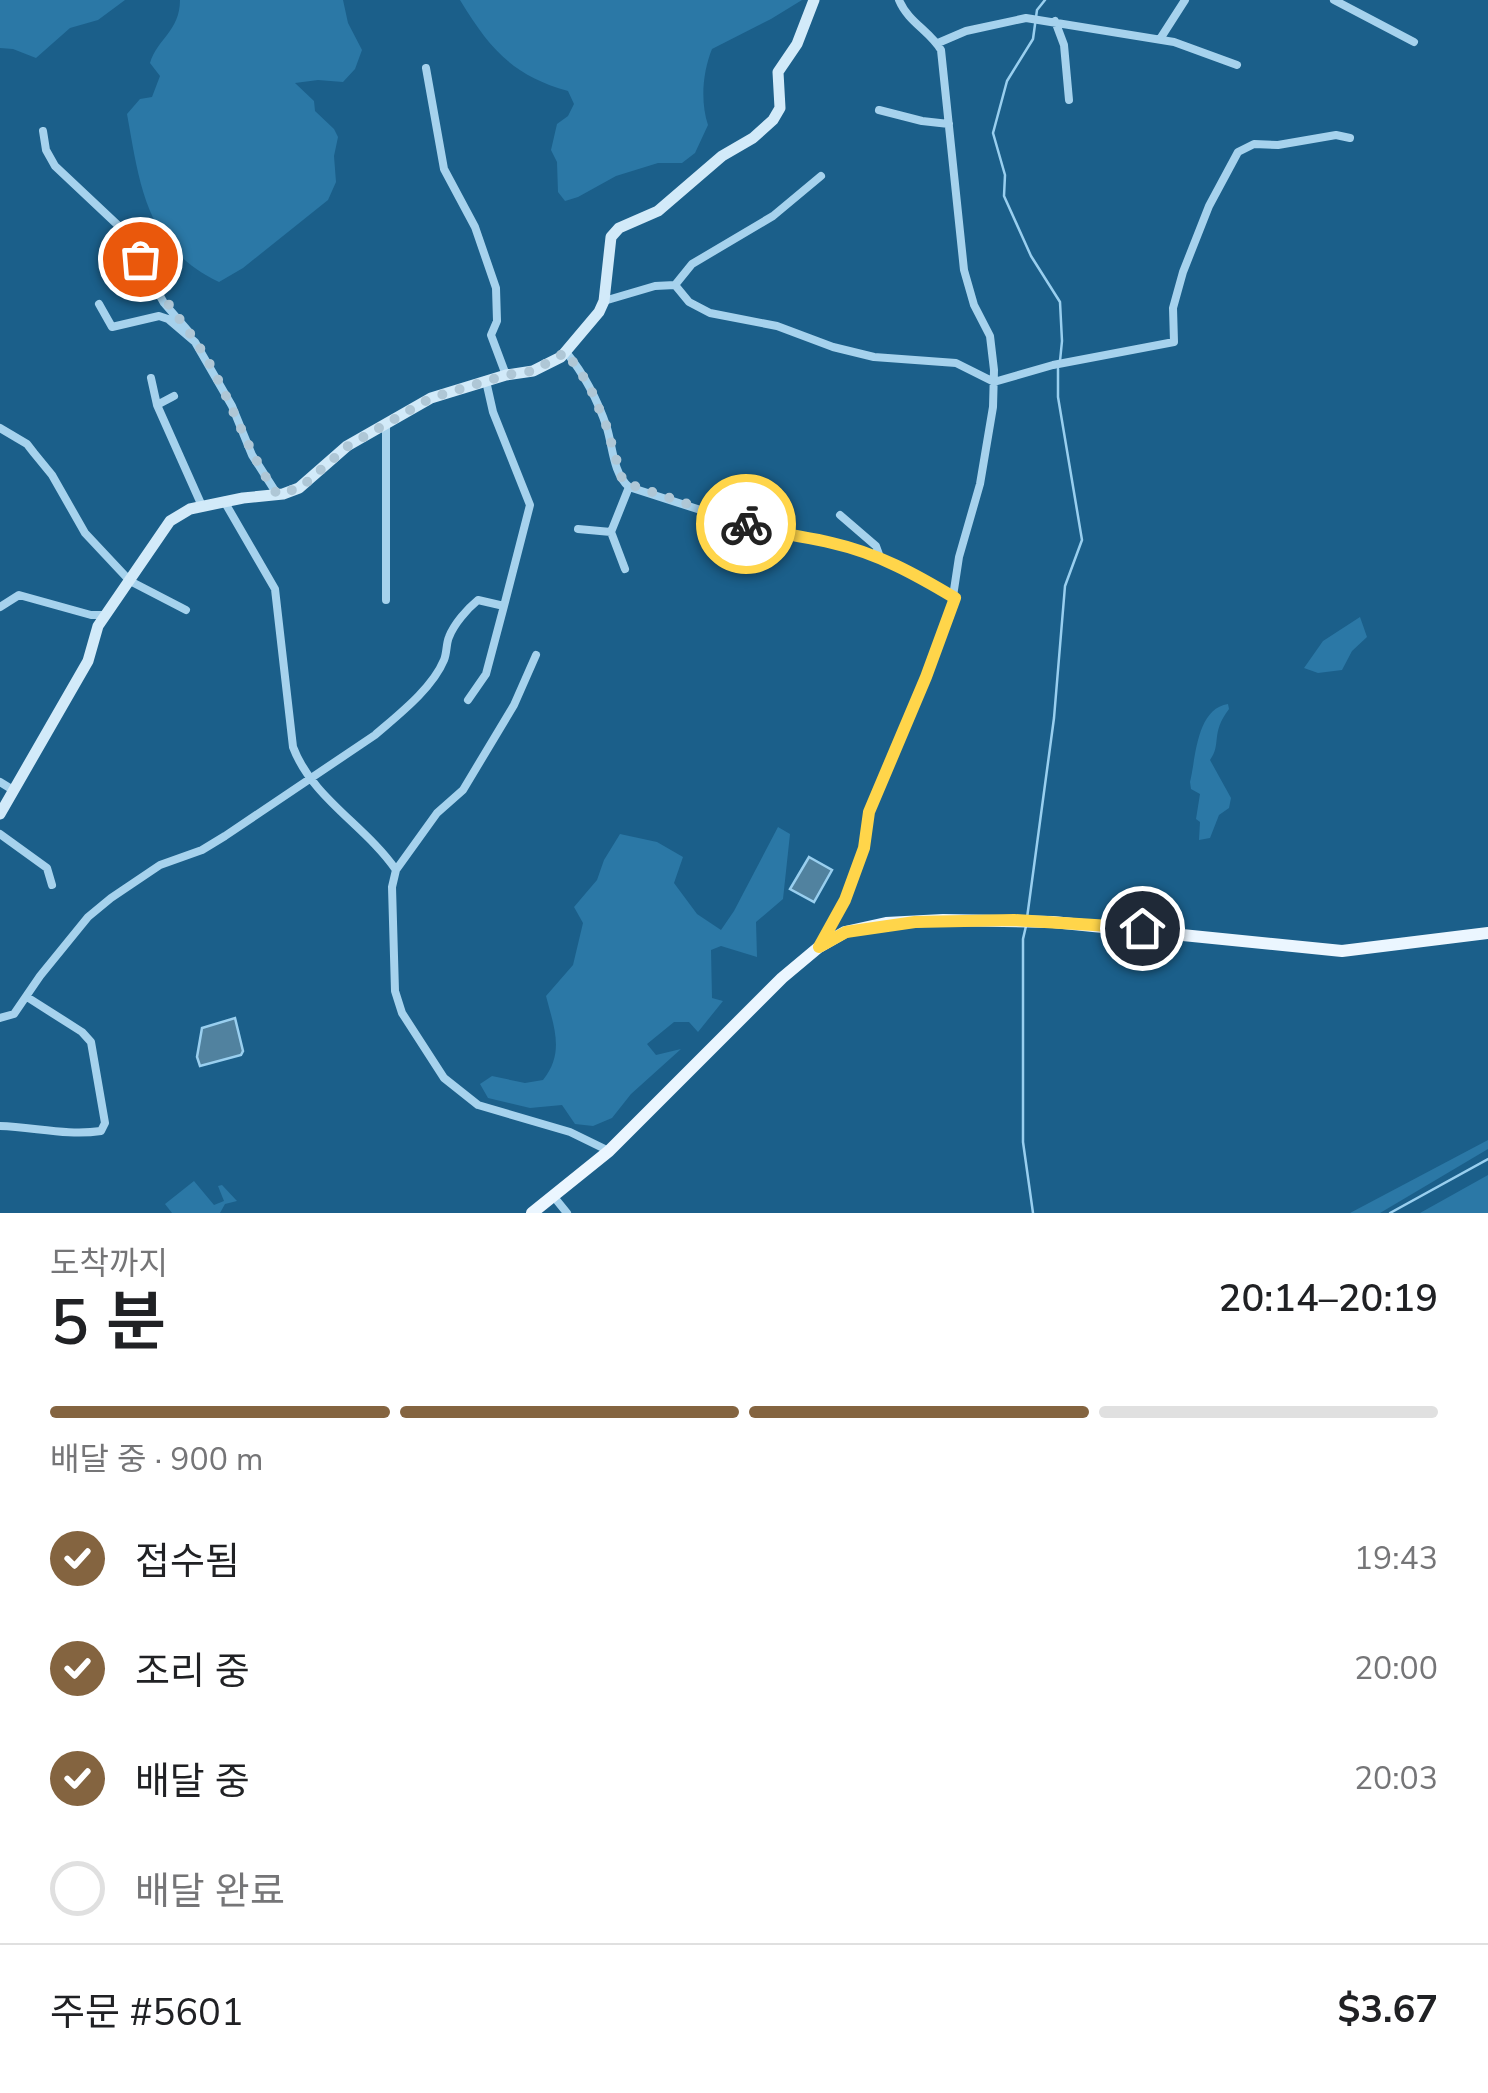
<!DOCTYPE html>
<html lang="ko">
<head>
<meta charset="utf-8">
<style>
  :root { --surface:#fff; --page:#f2f2f2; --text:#202124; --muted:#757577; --line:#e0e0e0; --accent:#846440 }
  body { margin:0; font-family:"Nunito Sans","Noto Sans KR",sans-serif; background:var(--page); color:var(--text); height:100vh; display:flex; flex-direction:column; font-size:38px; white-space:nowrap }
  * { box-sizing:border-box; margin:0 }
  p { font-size:32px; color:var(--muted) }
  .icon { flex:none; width:55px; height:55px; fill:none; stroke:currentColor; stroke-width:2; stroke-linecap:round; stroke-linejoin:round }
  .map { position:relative; height:1213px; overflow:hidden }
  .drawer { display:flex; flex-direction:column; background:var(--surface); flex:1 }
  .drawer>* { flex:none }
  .pin { position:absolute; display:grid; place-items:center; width:85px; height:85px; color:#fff; margin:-42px; border:5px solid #fff; border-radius:50%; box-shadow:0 2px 10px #0007 }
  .courier { position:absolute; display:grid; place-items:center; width:100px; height:100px; margin:-50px; border:8px solid #ffd54a; border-radius:50%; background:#fff; color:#222; box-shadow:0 2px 12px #0007 }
  .summary em { font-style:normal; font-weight:600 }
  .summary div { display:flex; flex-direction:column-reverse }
  .summary { display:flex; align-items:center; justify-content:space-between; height:170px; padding:0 50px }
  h1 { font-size:65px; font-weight:600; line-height:75px }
  .bar { display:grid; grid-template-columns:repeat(4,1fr); gap:15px 10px; align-content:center; height:120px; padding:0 50px }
  .bar i { height:12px; border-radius:8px; background:var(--line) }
  .bar .current { background:var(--accent) }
  .bar p { grid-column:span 4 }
  .line { display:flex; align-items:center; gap:25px; padding:0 50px; border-top:2px solid var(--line) }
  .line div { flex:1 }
  ol { padding:0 50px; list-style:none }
  li { display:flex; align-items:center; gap:30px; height:110px }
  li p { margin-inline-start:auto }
  li .icon { padding:10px; border-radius:50%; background:var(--accent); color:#fff; stroke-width:4 }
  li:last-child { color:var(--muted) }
  li i { width:55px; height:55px; border:5px solid var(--line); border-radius:50% }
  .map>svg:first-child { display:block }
  .green { fill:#2b78a6 }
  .water { fill:#51829f; stroke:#99cfef; stroke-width:2.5 }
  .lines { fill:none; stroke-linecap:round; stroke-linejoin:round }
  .stream { stroke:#99cfef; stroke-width:2.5 }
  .street { stroke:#a6d2ed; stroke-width:8 }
  .secondary { stroke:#d2eaf9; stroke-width:11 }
  .primary { stroke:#ebf6ff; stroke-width:12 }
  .done { stroke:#afc7d6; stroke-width:10; stroke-dasharray:0 18 }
  .route { stroke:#ffd54a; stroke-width:12 }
</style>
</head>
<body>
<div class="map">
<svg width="1488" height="1213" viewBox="0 0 1488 1213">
  <rect width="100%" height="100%" fill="#1b5f8a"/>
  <path class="green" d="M0,0H125L98,20L70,28L36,58L13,49L0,48Z
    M180,0H343L348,23L362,50L355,69L343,82L318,80L295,83L314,101L315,111L334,129L338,137L334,156L336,182L328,200L243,268L219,282C146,247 140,186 127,114L140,99L152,97L160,76L150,63C157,39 180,31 180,0Z
    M460,0H802L771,19L712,49C703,71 700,101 708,125L695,153L682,163H658L616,176L578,197L565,201L558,192L557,162L551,150L557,124L568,116L574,104L568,91C512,75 490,49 460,0Z
    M1360,617L1367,637L1352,651L1342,670L1318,673L1304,668L1323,641Z
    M1228,704L1229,709C1210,734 1222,744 1210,760L1231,798L1229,808L1219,815L1210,838L1199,840L1200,822L1196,819L1200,794L1191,789L1190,782C1196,758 1196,709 1228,704Z
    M778,827L790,834L783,899L756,922L757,957L721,946L711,950L712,998L723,1001L698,1032L689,1022H674L647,1044L656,1055L681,1049L631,1094L612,1118L593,1126L575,1124L562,1105L530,1108L488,1098L480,1084L492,1076L525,1083L543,1080C565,1053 554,1027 546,996L573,965L583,923L574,907L597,880L604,860L620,834L657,842L683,857L674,883L697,914L721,930L734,911Z
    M1488,1140V1149L1380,1213H1350Z
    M1488,1175V1213H1420Z
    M194,1181L214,1205L224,1201L218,1186L222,1185L237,1201L225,1204L220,1213H172L165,1204Z"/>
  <path class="water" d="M809,857L832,870L814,902L790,889Z
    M235,1018L243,1051L241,1055L200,1066L197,1057L202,1028Z"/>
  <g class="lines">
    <path class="stream" d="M1045,0L1037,10L1033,39L1007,81L993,133L1005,175L1004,196L1031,256L1060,302L1062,341L1060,361
      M1027,918L1054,718L1065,586L1082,540L1058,397V369
      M1026,926L1023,939V1142L1033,1213
      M1390,1213L1488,1159"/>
    <path class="street" d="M1334,0L1414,42
      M1055,21L1064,45L1069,100
      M1160,39L1185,0
      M938,43L966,31L1026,18L1174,42L1237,65
      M426,68L444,169L475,227L496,288L497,321L491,335L506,375
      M879,110L922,121L949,124
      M43,131L46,150L55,166L123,230L164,303L190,333
      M675,285L692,264L773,216L821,176
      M604,301L655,286L675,285L689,302L710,313L777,326L833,347L874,357L956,363L994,382L1053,365L1174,342L1173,308L1183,272L1209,206L1238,152L1254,144L1278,145L1336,135L1350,138
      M99,304L112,327L159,316L168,319L195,342L232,406L252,455L277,494
      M566,352C584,374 598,401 607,428C613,448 613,473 629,487L769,532L828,541L880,557L955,598
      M151,378L157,405L202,506
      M157,405L174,396
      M0,428L27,444L34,453L52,475L85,533L130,581L186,610
      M224,501L275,589L293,747C312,798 366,826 396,870L392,887L395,991L402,1013L444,1078L478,1105L570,1132L609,1151
      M840,515L876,546L880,557
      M578,529L611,532
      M625,569L611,532L629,487
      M386,600V425
      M0,607L19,595L91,615H105
      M468,700L486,674L504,606
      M0,782L13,790
      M0,834L47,868L52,885
      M396,870L437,813L463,790L514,705L536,655
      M822,941L845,901L864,848L869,812L950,616L959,557L980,484L993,407L994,370L990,336L974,305L964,270L941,50C930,31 908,22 899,0
      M0,1018L14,1014L40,976L88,917L111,898L160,865L202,850L225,836L375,735C398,715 432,689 444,660C447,653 446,644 449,637C454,624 467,609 478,600L504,606L530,505L493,412L486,381
      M0,1126C34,1127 67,1136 101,1131L105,1123L91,1042L82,1032L27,997
      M554,1197L567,1213"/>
    <path class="secondary" d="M0,814L88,661L98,626L170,521L190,509L243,498L283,494L299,488L347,446L431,398L506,375L533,371L561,357L599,312L604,301L611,237L619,228L658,211L722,156L753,138L773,120L780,108L778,72L797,44L814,0"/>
    <path class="primary" d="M532,1213L609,1151L782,978L819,947L845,932L886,923L943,920L1053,922L1342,951L1488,933"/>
  </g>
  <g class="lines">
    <path class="done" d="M140,259C158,295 185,323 205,356C232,401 247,452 277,494L300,488L348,446L431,398L506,375L533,371L566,352L589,385L606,425L623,482L746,524"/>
    <path class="route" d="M746,524C775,534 803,536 832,543C877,553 915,574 955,598L926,677L869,812L864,848L845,900L819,947L846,932L915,922L1014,920L1142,928"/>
  </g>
</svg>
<div class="pin" style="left:140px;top:259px;background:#ea580c"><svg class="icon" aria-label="bag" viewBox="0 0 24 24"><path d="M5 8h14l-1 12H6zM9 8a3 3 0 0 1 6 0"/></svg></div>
<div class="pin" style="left:1142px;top:928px;background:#1f2937"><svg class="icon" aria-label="home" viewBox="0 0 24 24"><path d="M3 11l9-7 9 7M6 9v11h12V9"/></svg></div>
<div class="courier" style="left:746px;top:524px"><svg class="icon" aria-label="bike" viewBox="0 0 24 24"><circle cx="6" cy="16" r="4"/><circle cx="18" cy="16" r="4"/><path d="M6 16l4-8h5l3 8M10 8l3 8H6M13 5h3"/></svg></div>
</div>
<section class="drawer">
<div class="summary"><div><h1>5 분</h1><p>도착까지</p></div><em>20:14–20:19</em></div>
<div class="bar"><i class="current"></i><i class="current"></i><i class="current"></i><i></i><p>배달 중 · 900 m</p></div>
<ol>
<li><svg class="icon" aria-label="check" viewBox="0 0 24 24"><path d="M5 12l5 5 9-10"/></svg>접수됨<p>19:43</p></li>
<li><svg class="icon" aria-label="check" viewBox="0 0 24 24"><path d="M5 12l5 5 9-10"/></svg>조리 중<p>20:00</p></li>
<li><svg class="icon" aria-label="check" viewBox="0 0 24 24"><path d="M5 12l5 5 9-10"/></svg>배달 중<p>20:03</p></li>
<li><i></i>배달 완료</li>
</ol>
<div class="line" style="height:130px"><div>주문 #5601</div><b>$3.67</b></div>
</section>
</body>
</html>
